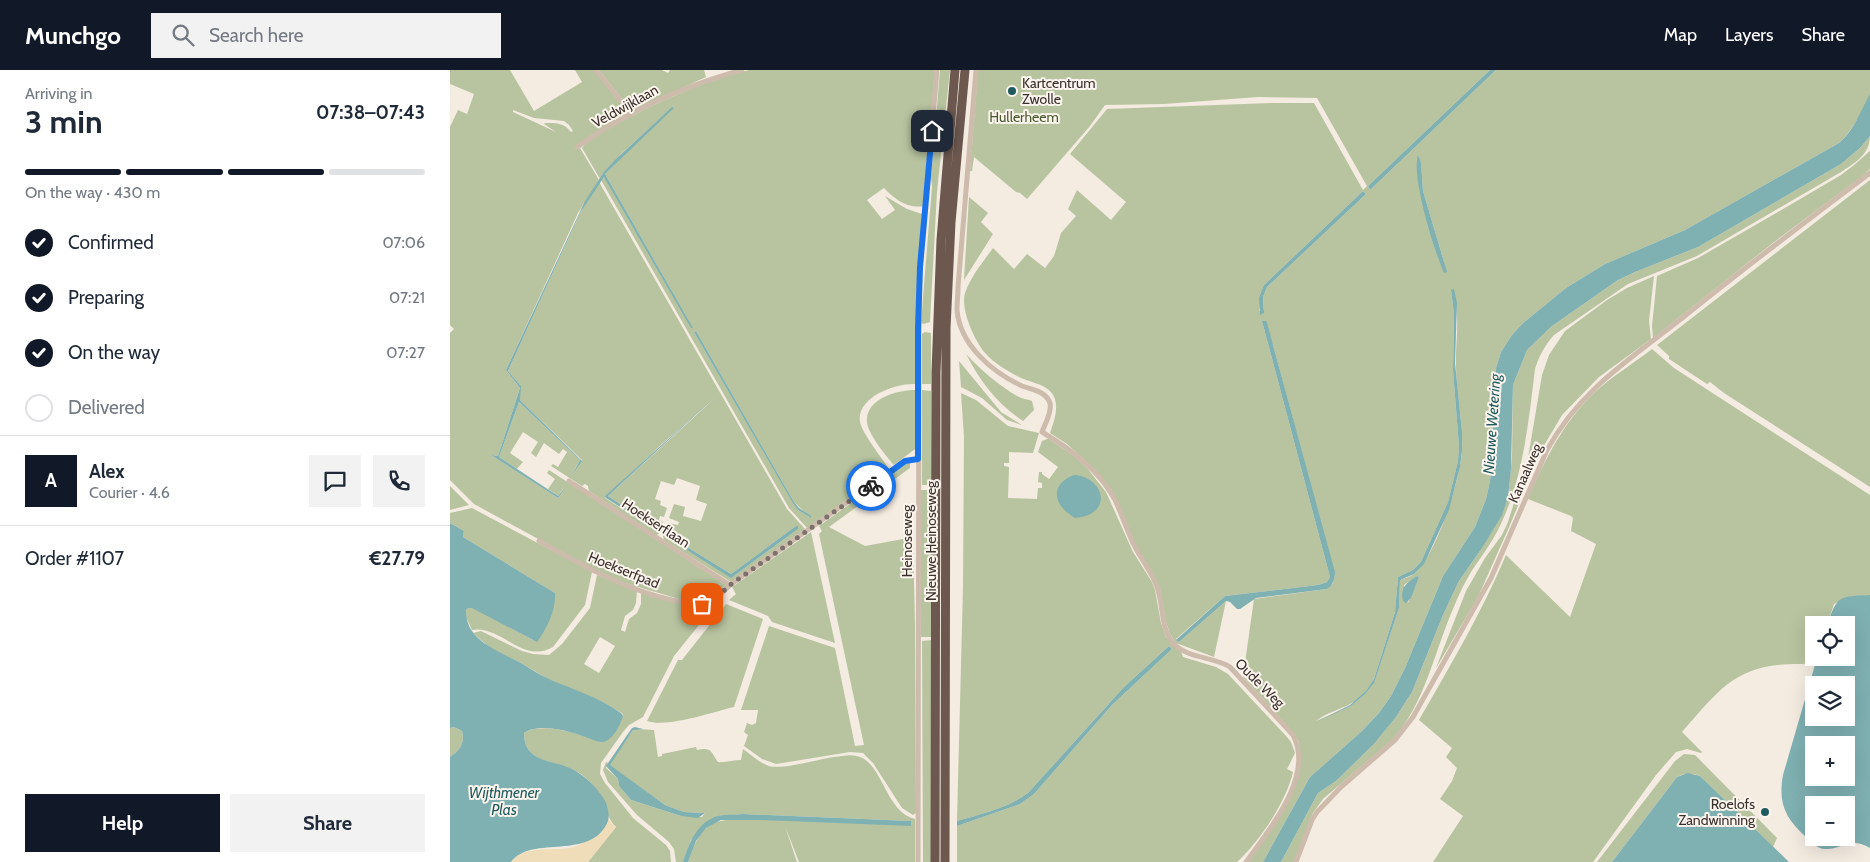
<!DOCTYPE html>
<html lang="en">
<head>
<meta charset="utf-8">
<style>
  :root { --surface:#fff; --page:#f2f2f3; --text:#1f2937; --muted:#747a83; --line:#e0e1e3; --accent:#111827 }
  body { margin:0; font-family:Cabin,sans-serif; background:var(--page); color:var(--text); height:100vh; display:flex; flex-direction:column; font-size:19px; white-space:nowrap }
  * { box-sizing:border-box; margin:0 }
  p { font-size:16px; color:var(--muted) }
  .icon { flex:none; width:28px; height:28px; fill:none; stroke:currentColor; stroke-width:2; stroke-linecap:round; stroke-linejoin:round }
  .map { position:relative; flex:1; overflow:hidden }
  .panel { display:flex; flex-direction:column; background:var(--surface); width:450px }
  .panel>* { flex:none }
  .fabs { position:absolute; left:1355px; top:546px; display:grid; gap:10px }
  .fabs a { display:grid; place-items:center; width:50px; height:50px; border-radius:0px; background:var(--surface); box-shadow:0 5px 20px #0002; font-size:25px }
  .pin { position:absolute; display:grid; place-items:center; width:42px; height:42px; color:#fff; margin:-21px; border-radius:10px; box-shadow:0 2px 8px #0006 }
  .courier { position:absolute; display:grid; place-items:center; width:50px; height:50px; margin:-25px; border:4px solid #1a73e8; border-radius:50%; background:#fff; color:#222; box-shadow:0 1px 6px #0007 }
  .summary em { font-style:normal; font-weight:700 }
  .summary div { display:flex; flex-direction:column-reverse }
  .summary { display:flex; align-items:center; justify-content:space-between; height:85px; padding:0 25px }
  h1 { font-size:32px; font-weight:700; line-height:38px }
  .bar { display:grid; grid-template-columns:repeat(4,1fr); gap:8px 5px; align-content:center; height:60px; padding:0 25px }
  .bar i { height:6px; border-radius:4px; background:var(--line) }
  .bar .selected { background:var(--accent) }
  .bar p { grid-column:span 4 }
  .line { display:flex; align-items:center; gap:12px; padding:0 25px; border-top:1px solid var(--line) }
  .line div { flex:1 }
  .round { display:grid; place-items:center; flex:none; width:52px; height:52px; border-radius:0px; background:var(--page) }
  ol { padding:0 25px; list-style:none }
  li { display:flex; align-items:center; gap:15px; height:55px }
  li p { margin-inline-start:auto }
  li .icon { padding:5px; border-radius:50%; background:var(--accent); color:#fff; stroke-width:4 }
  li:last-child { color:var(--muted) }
  li i { width:28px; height:28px; border:2px solid var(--line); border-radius:50% }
  .button { display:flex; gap:10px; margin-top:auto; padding:10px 25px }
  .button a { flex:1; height:58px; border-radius:0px; background:var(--accent); color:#fff; font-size:20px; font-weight:700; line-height:58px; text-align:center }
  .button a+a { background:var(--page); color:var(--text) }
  header { display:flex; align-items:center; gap:30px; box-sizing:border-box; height:70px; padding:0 25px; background:var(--accent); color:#fff }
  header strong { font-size:24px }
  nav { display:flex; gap:28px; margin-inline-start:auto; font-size:18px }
  .search { width:350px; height:45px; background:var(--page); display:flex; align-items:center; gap:12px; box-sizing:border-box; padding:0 18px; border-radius:0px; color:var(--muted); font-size:19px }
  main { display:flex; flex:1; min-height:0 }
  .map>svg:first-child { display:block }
  .green { fill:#b8c4a0; fill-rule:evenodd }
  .sand { fill:#efdcb8 }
  .water { fill:#7fb0b2; fill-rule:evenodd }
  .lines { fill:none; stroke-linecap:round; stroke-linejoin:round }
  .minor { stroke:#cdbbac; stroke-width:5 }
  .trunk { stroke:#6c584f; stroke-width:9 }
  .done { stroke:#7c716b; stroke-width:5; stroke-dasharray:0 9 }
  .route { stroke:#1a73e8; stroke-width:6 }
  .poi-dot { fill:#1f5a5e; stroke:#fbf5ee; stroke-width:2 }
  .labels { text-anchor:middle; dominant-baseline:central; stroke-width:4; stroke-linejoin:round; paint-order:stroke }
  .poi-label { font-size:14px; fill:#3b302b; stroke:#fbf5ee; text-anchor:start }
  .street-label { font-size:14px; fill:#3b302b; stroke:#fbf5ee }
  .park-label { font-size:14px; fill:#4a5a2e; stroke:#fbf5ee }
  .water-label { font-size:15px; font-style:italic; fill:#1f5a5e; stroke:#fbf5ee }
</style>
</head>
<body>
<header>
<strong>Munchgo</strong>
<div class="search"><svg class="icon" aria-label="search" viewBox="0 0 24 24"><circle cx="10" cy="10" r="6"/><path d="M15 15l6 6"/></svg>Search here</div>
<nav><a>Map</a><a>Layers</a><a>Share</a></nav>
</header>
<main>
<section class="panel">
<div class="summary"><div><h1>3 min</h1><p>Arriving in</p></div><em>07:38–07:43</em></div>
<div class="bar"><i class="selected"></i><i class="selected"></i><i class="selected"></i><i></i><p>On the way · 430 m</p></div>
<ol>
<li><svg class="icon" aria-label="check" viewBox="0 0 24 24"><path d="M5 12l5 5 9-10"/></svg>Confirmed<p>07:06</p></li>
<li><svg class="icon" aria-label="check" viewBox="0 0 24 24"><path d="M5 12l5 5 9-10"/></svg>Preparing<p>07:21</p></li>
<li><svg class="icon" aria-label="check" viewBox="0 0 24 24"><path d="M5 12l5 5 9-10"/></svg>On the way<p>07:27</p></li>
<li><i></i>Delivered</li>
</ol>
<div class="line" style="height:90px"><b class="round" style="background:var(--accent);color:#fff">A</b><div><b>Alex</b><p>Courier · 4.6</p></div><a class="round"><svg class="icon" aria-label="chat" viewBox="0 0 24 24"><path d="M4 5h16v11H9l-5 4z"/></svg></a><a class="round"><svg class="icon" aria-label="phone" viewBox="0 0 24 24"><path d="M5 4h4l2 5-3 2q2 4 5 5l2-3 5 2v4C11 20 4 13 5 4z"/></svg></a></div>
<div class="line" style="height:65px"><div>Order #1107</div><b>€27.79</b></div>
<div class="button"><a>Help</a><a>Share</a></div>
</section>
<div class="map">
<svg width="1420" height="792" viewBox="0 0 1420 792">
  <rect width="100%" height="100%" fill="#f4ebe1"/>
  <path class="green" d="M0,0H60L84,41L132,12L125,0H144L176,41V44L130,78L149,110L128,143L56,300L70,318L48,386L41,385L108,428L115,416L108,426L98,419L105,409L97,403L99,400L276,515L263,528L249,531L229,529L175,513L143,499L24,434L0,410V263L4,259L0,255V57L8,40L17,44L24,24L0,14ZM63,40L84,48L114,51L119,55L123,61L121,62C113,52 106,53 95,53L94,54L106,62L63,42Z
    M149,0H212L218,3L220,0H254L256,7L184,40L180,39Z
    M299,0H485L473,136C458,139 444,129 434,118L417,130L432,149L445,140L435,126L457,139L472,144L467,209L465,314C446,313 406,327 410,352C412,363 432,388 439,399L357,458L339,438L151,110L155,107L243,258L155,104L223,37L171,84L150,109L132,78C139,68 156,60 167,54C209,31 252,12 299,0ZM246,261L344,432L361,448L348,440L244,262Z
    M490,0H500L487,122L480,252L473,254L471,252L482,117L481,108Z
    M528,0H1040L918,116L920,120L1046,0H1420C1420,7 1420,18 1420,25C1415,38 1400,64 1389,73L1235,160L1155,194L1116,218L1073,253L1062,265L1051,282L1046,298L1044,312L1042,395L1040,411L1036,429L1025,457L993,506L955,598L941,626L929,643L912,661L860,707L813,792H799V790L844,720L850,683L849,672L842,661L793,607L804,529L877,519L883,513L885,505L823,275L812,251L880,507L877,512L868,515L775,526L726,569L729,572L776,531L764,587L726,573L720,564L716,552L710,519L688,479L672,444L639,394L617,374L600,363C604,351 611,334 601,322C593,313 577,312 567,306C556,300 544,293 536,284C525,272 510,239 515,223C521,206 533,192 543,178L564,199L577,184L595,198L604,186L611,163L626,146L618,139L627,120L661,150L676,132L620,84L657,39L821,33H864L913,120L917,116L867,28L808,27L714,34L655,35L640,56L577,129L570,123L566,122L524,87L522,101H520ZM967,88L971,93L973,121L994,192L995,203C988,191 985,175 981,162C974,137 966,114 967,88ZM913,121L916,124L817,217L813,227L814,240L809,241L814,215ZM1001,220C1012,243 1005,270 1006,295C1006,322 1013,350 1012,378C1012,406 986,486 964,504C960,507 954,508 950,510L949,538L924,612L909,629L901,636L866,651C888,635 907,640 924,609L945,542L948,507L963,500L971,492L998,432L1008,391L1009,377L1003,300L1004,244ZM967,506L969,507L958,533L954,515Z
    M1420,66C1420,84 1405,93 1391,102L1247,186L1178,214L1104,265C1095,275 1089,286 1085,299C1079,348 1074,401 1054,447C1046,467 1033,484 1021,502C1014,514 1008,526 1003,539C984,583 975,633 943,669L873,729L863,743L844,792H831L868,723L886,711L924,674L946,647L962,622L993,545L1009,511L1032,478L1058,427L1062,387L1063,315L1077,280L1102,256L1168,210L1185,202L1248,177L1391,94L1410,78Z
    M1420,81V99L1415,104L1324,172L1203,268L1202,256L1207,206L1248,188L1321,146L1391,105L1404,95Z
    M1420,110V417L1274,323L1260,312L1257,314L1219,289V286L1207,275Z
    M149,112L337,439L355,459L281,512L214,470L213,466L218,453L228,455L229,452L219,448L224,434L235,437L233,446L251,451L257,434L246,430L250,416L227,408L224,415L211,411L205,429L211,431L210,435L217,438L214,447L210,446L209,450L213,452L209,464L206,465L139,421L138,416L135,414L132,416L101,396L103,394L108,397L117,382L113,379L109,384L94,373L86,387L81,383L88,372L73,362L60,383L73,392L67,399L49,387L69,332L130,390L123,402L132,390L70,330V315L58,301L130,143ZM266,327L158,426L207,459V461L155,428L212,374ZM346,456L348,457V459L282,507L216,464L281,504Z
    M519,127L538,143L531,152L543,164L514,210Z
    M1204,206L1199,251L1201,269L1149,307L1112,345L1089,384L1060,455L1028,527L986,598L1016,521L1035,488L1052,465L1058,452L1078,388L1092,305L1099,285L1115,261L1157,230L1177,218Z
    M475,262L481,263V314H472V264Z
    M1202,279L1224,298L1420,425V525L1399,527L1384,534L1377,555H1364V588H1367L1365,594C1359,593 1355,594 1349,594C1286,594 1271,618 1232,662L1252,682L1251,683L1237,679L1226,682L1206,705L1143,792H983L1013,746L990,729L1002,711L1007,698L996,687L1002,678L969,650C1000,596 1032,542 1056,485L1120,547L1146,474L1121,461L1123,448L1121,446L1078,429C1095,389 1114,351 1146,321C1163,306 1184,293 1202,279Z
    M516,284C531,300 548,315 567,326C572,329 577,329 582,331L584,340L573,351C547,334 530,311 516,284Z
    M509,291L551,342L572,355L557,350L532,328L511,317Z
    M465,320V379L444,395C436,386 418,364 417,352C415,329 447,320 465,320Z
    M472,320L481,321L482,415H472Z
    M511,323L526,330L558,356L589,363L583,383L559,382V393H554V396L559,397L558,428L587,429L588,418H592V413L588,412L589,402H592V404L599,409L608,397L588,382L592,371L597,369H599L625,387L637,398L656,422L683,482L702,512L705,520L711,553L716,567L731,581L733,587L766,597L778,604L837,667L841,672L845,683L837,699L843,702C836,732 810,771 787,792H507V756L570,734L584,724L662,635L722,579L719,576L674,617L578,723C558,738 531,744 507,751L513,517L514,367Z
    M460,391V398L379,457L415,476L453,469L463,470L465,554L466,743L463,745L452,738L423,693L413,683L400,682L326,694L312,689L294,676L298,665L294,662L297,653L302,655L306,653L308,640H291L319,556L385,578L405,676L414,675L369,464L372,461L369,456Z
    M0,416L19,435L0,440Z
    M471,420H482V567H471L470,422Z
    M22,438L142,502L135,535L103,577C73,595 50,554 22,560L16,547V540L18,538L22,537L83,570L105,523L13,467L14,461L0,453V443Z
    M361,462L385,573L322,552L318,546L279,530L286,524L282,517Z
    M147,505L187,521L186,533L183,540L175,546L171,560L175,562L179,549L187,543L191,534V523L257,534L269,530L224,586L193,647L179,655L173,662L151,693L150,704L155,713L183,748L216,775L220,781L221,792H138L166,757C151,741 151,718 131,704C110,690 74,696 74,663C93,651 132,665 152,672L173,646L172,643L154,633L100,610L71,593L40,578L23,563L31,561L72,581L83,584L99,585L112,574L140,538ZM150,567L165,576L149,603L134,594Z
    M276,534L313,549L284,637C263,642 217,658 197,651L228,590H232Z
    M482,570L483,792H473L472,571Z
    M4,657L12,661C15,674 10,680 0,687V658Z
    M186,659L204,660L208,687L212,686V684L246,677L247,680C262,677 260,681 268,692C274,693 284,690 291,690L293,679C301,685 310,693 319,696C334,700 368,689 384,687C392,686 400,684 407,686C433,692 435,742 465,749V792H349L335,756L347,792H238C243,778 248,762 262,754C281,743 375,753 403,753C422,753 441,752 461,751L293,744L269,746L241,770L233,792H226L224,779L219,772L187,745L158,712L153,700L156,692L158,693L156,698L168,709L169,716L181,730L231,746L252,747L255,743L234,742L215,735L159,695L183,660Z
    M1234,684L1245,685L1327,768L1323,777L1250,706C1242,703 1235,703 1227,707L1162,792H1147L1225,691Z"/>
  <path class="sand" d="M158,749L166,757L138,792H61C74,775 100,781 119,778C129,776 136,772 144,766C151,761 155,758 158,749Z"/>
  <path class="water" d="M1040,0H1046L920,120L918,116Z
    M1420,24V66L1410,78L1391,94L1248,177L1185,202L1168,210L1102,256L1077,280L1063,315L1061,399L1058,427L1052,445L1032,478L1009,511L993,545L962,622L946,647L924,674L886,711L868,723L831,792H813L860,707L912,661L929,643L941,626L955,598L993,506L1025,457L1036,429L1040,411L1042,395L1044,312L1046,298L1051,282L1062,265L1073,253L1116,218L1155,194L1235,160L1389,73C1404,61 1411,40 1420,24Z
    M222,37L224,38L155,104L243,258H241L154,107L130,143L58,301L71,316L70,330L132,391L123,403L130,390L69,332L49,387L108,426L116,416L108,428L41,385L48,386L70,318L56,300L135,131L154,102L165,90Z
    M968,85L971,93L973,121L997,202L994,203C984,180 961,107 968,85Z
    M913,121L916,124L817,217L813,227L814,243L810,245L809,228L814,215Z
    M1004,219L1007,233L1005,293L1012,362V380L1010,397L999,440L974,494L964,504L950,510L949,538L924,613L915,624L901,636L866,652L900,635L916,621L924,609L945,542L948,507L963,500L971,492L998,432L1008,391L1009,377L1003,300L1004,244L1001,220Z
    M812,251H816L817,253L885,502C885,509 883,515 877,519L806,528L790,539H787L780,532L776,531L729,572L726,570L775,526L868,515L877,512L880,507Z
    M246,261L344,432L349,438L361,446V448L348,440L343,433L244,262Z
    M265,327L158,426L207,459L208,461L156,428L155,426Z
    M624,405C655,407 664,445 625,448C604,436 598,415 624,405Z
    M0,453L14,461L13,467L105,523C106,541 97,558 87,572L22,538H18L16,540C15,571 49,581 71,593C81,599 90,605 101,610C125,620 150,628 171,643L173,646C171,654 162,672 152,672C146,672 137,667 130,665C115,660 88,653 74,663C74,694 104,689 124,700C135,706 145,716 152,726C157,732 160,744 158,751C141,792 82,764 61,792H0V687C10,680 15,674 12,661L4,657L0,658Z
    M346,456H348V459L281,508L215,466L216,464L281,504Z
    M967,506L969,507L961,528L956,533L953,531C950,518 956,513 967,506Z
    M1420,525V778C1398,766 1393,780 1375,779C1367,779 1362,772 1356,767C1335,748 1328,733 1333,705L1367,588H1396V555H1377C1388,524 1389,527 1420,525ZM1364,615H1396V648H1364ZM1364,675H1396V708H1364ZM1364,735H1396V768H1364Z
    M719,576L722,579L662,635L584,724L570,734L507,756V751C531,744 558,738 578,723L674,617Z
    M185,657L193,659L183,660L160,695L215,735L234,742L255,743L248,748L231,746L181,730L169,716L168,709L156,696L182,658Z
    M1238,703L1250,706L1339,792H1162L1227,707Z
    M293,744L461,751V756L312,750H271L256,758L246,771L238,792H233C239,773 247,752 268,746C276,744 285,745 293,744Z"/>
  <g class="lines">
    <path class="minor" d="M146,0L181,44
      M526,0L508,217C508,224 507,232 507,240C510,275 542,302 572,316C582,320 596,321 600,333C602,342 595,354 592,362C619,378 649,400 664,428C672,444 677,461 685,477C692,491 702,502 707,517C714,536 710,559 724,574C737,588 764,587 780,597L843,665C865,706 819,760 796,792
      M127,77C178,41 233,16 292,0
      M119,411L280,515
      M89,471C132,495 174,519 222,530C232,532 246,535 256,533C266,532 273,521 280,515L455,391L468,389
      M468,792L469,235L470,197L487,0
      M846,792L862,750L867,742L891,717L945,670L963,647L1041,508L1097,380C1129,321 1180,289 1231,249C1293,199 1356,151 1420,103"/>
    <path class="trunk" d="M485,792L486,302L491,170L505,0
      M495,792L496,258L501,152L515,0"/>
  </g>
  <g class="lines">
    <path class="done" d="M252,534L261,532L280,515L421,416"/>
    <path class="route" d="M421,416L455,391L468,389V259L470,197L482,61"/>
  </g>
  <g class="poi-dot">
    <circle cx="562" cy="21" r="5"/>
    <circle cx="1315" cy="742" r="5"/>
  </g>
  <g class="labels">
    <g class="poi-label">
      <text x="572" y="13">Kartcentrum<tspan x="572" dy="16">Zwolle</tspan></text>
      <text x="1305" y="734" text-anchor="end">Roelofs<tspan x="1305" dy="16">Zandwinning</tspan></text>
    </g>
    <g class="street-label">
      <text transform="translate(175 36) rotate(-29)">Veldwijklaan</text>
      <text transform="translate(1075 403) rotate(-66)">Kanaalweg</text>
      <text transform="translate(206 453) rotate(33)">Hoekserflaan</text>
      <text transform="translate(457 471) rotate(-90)">Heinoseweg</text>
      <text transform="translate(481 471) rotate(-90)">Nieuwe Heinoseweg</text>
      <text transform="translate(174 500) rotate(22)">Hoekserfpad</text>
      <text transform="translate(810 613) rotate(45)">Oude Weg</text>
    </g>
    <g class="park-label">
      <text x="574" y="47">Hullerheem</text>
    </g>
    <g class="water-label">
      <text transform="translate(1042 354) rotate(-86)">Nieuwe Wetering</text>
      <text x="54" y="723">Wijthmener<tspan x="54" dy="17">Plas</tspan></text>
    </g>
  </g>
</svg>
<div class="fabs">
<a><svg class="icon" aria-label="locate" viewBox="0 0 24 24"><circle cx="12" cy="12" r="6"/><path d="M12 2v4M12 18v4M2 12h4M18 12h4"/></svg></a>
<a><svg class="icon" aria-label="layers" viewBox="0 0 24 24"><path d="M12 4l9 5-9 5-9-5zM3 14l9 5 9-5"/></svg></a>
<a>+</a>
<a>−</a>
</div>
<div class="pin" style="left:252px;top:534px;background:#ea580c"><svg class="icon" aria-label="bag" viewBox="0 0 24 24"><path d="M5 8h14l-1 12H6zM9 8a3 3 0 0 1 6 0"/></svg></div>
<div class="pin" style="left:482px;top:61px;background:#1f2937"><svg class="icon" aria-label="home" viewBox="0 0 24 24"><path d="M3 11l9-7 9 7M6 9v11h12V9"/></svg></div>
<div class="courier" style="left:421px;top:416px"><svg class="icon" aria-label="bike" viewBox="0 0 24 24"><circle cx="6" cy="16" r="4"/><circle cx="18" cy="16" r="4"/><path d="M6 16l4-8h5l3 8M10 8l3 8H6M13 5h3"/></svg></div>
</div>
</main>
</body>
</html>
